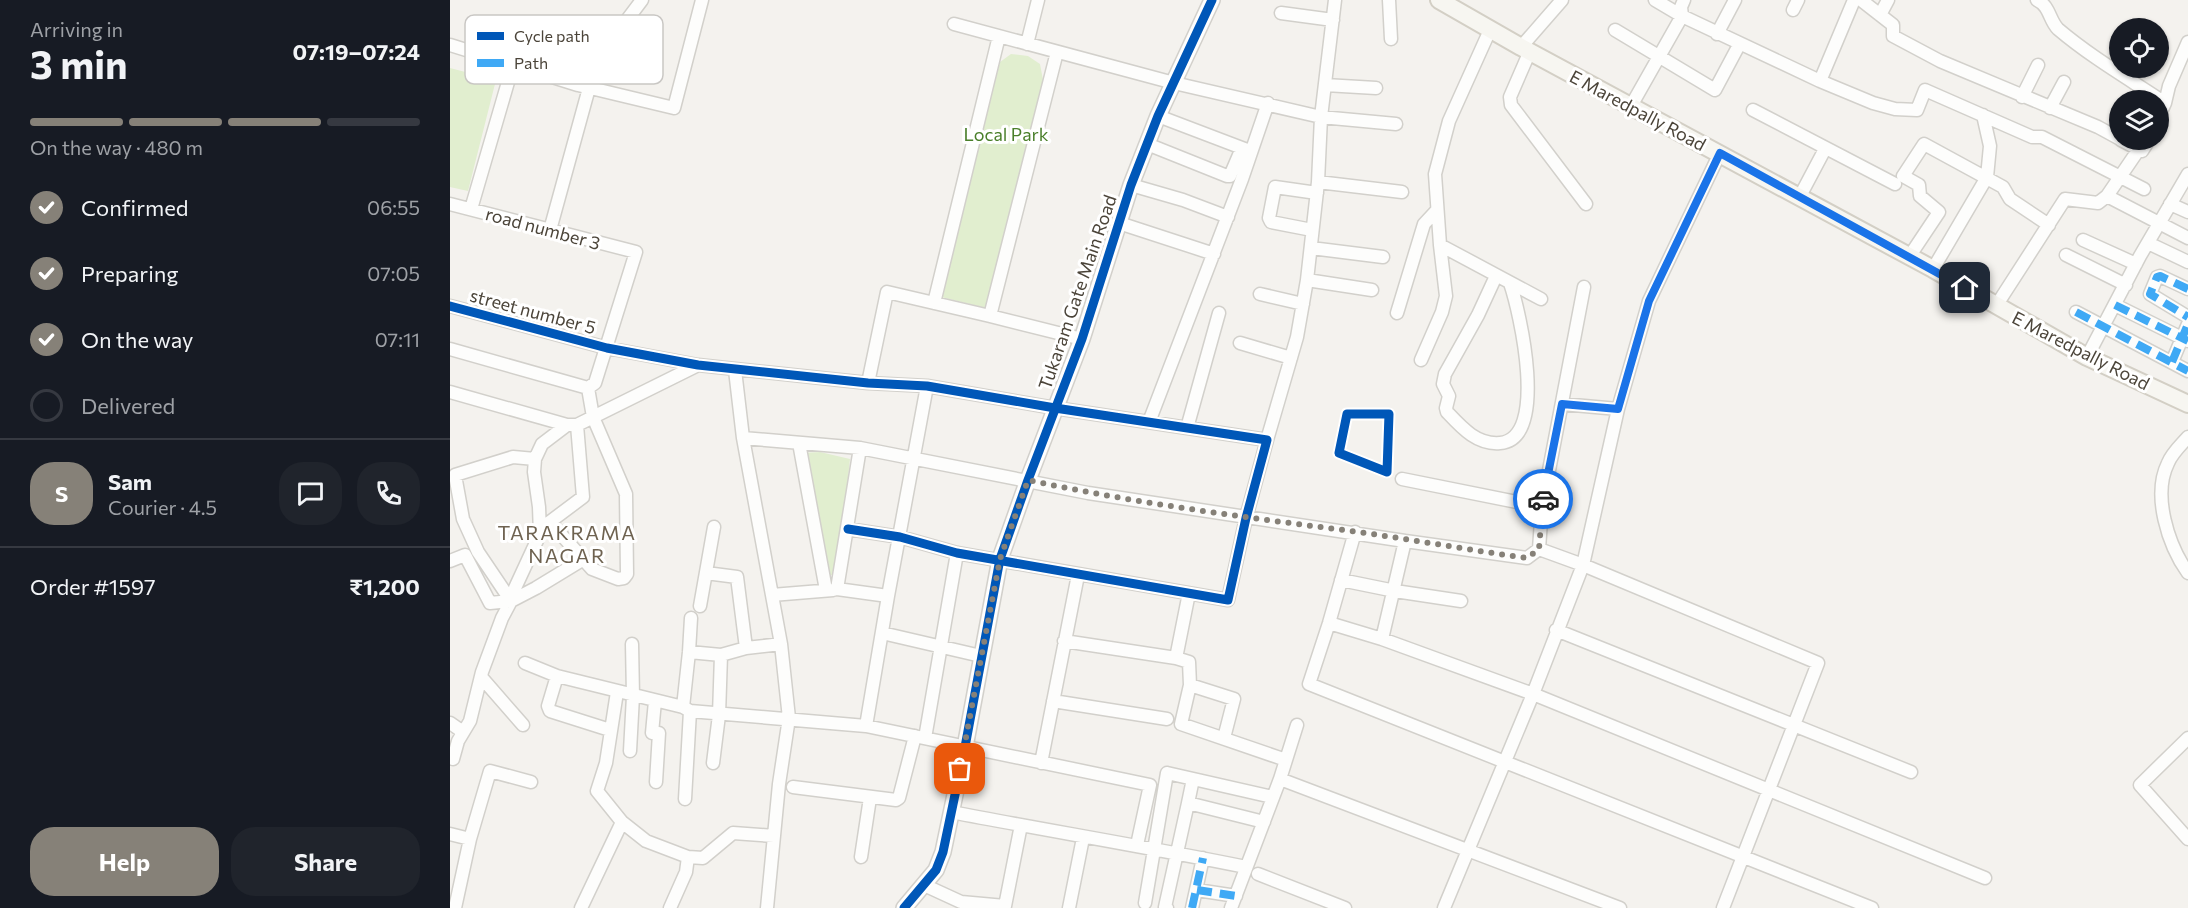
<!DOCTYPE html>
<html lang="en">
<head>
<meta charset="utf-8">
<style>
  :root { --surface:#171b24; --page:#20242c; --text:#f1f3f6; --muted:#9ea1a6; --line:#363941; --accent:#868178 }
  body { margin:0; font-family:Commissioner,sans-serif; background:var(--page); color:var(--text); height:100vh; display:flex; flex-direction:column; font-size:22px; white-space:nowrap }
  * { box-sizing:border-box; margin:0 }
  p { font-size:20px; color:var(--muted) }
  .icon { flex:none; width:33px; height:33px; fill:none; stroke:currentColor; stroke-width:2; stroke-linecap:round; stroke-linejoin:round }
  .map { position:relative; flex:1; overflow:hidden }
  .drawer { display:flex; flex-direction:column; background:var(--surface); width:450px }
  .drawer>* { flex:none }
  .tools { position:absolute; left:1659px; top:18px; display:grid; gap:12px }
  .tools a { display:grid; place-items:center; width:60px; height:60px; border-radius:50%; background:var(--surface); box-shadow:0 2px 4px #0004; font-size:30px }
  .pin { position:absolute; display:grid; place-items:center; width:51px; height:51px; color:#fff; margin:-26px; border-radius:12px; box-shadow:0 3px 9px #0006 }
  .courier { position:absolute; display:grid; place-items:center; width:60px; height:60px; margin:-30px; border:4px solid #1a73e8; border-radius:50%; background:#fff; color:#222; box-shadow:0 2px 8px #0007 }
  .headline em { font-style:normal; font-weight:700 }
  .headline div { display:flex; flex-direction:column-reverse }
  .headline { display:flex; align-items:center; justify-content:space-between; height:102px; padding:0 30px }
  h1 { font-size:39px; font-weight:700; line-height:45px }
  .bar { display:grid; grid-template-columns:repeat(4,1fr); gap:9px 6px; align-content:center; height:72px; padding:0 30px }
  .bar i { height:8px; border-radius:4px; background:var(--line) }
  .bar .current { background:var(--accent) }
  .bar p { grid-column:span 4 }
  .line { display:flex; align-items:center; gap:15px; padding:0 30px; border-top:2px solid var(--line) }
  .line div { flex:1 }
  .round { display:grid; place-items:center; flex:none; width:63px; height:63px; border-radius:24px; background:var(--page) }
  ol { padding:0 30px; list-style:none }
  li { display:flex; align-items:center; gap:18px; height:66px }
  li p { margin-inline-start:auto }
  li .icon { padding:6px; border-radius:50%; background:var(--accent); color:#fff; stroke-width:4 }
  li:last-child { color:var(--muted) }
  li i { width:33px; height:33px; border:3px solid var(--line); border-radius:50% }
  .button { display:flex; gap:12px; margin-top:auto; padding:12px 30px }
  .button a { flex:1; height:69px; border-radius:24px; background:var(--accent); color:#fff; font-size:24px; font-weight:700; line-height:69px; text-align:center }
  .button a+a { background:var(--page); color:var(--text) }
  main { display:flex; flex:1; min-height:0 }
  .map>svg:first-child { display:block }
  .park { fill:#e1eecf }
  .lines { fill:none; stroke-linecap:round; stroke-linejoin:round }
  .minor-casing { stroke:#d2d0cb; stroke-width:15 }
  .tertiary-casing { stroke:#d2d0cb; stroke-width:18 }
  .secondary-casing { stroke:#d3cfc5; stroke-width:20 }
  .minor { stroke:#fdfdfc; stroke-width:12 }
  .tertiary { stroke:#fdfdfc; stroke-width:15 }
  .secondary { stroke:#f7f6f1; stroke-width:16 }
  .quiet { stroke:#3fa9f5; stroke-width:8; stroke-dasharray:15 8; stroke-linecap:butt }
  .cycleway-casing { stroke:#fff; stroke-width:13 }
  .cycleway { stroke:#0057b8; stroke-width:9 }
  .done { stroke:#868178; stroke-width:6; stroke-dasharray:0 10.8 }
  .route { stroke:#1a73e8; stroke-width:8 }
  .labels { text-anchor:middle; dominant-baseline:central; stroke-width:6; stroke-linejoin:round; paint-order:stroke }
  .street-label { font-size:18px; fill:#4b4439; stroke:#fff }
  .park-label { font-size:18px; fill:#4a7f2a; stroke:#fff }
  .neighbourhood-label { font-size:20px; letter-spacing:1.5px; fill:#6e6250; stroke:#fff }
  .key { fill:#fff; stroke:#c9c7c4; stroke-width:1.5 }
  .key-label { font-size:16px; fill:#4b4439 }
</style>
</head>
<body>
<main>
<section class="drawer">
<div class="headline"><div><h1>3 min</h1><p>Arriving in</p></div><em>07:19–07:24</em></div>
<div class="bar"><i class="current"></i><i class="current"></i><i class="current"></i><i></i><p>On the way · 480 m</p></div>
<ol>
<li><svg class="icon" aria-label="check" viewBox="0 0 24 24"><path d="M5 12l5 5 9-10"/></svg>Confirmed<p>06:55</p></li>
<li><svg class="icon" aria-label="check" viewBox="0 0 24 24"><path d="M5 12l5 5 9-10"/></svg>Preparing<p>07:05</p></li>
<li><svg class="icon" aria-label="check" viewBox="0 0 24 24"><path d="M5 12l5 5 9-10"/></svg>On the way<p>07:11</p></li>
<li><i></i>Delivered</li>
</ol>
<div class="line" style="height:108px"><b class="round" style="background:var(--accent);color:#fff">S</b><div><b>Sam</b><p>Courier · 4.5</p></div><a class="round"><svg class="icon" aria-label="chat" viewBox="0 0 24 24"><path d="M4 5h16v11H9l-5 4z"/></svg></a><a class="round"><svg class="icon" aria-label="phone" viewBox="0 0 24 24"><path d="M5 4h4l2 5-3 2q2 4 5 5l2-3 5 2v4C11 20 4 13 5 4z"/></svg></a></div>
<div class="line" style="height:78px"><div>Order #1597</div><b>₹1,200</b></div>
<div class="button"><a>Help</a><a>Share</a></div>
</section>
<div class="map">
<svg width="1738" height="908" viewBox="0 0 1738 908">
  <rect width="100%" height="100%" fill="#f4f2ee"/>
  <path class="park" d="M561,54L578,56L590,64L593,80L536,308L491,297L550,62Z
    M0,68L46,80L18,191L0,187Z
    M370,452L400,459L388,571L382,575H371L352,453Z"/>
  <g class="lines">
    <defs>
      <path id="minor" d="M939,0L941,39
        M1205,0L1232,16L1231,7L1234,0
        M1411,0L1443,25V36L1490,61L1648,127L1670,139
        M1587,0C1600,6 1599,20 1608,29C1641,57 1679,79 1715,103
        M1343,10L1348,0
        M831,13L883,20
        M1430,15L1438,0
        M504,24L724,83L871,117L946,124
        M1165,30L1265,90L1289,45
        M1267,34L1285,0
        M577,44L588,0
        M0,45L128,85L224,108L252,0
        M1071,47L1112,0
        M1080,51L1060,97L1061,105L1136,204
        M607,52L540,316L632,339
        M1370,81L1404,0
        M128,85L192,0
        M875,85L926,88
        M1572,97L1588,65
        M1181,106L1232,16L1370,81L1423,103L1445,109L1467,110L1475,90L1582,137H1592L1694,189
        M1600,108L1614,82
        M1303,110L1445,184
        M708,116L800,151
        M1708,118L1715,103L1719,86L1738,42
        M1671,140L1692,151L1699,140
        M697,144L777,176H780L792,148
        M868,182L952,192
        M681,185L733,200L778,217
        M1657,196L1738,238
        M1349,198L1375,149
        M0,204L186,252L145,383L138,388L0,349
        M1720,204L1738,212
        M21,209L63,65
        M669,223L764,254
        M100,230L139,88
        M862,230L821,222L819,218L825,187L867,193
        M1633,240L1686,264
        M1698,243L1738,262
        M990,245L1091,299
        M861,248L933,257
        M1616,255L1676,285
        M1459,257L1489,212L1470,196L1469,185L1453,176L1474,144L1553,187L1560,199L1599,225
        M1483,269L1537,177L1540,146L1533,115
        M1046,276L1028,315L995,374L993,384L999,396L996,408L997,412C1012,428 1027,445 1050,443C1099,439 1070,312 1060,283
        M857,280L922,290
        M1738,289L1710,276L1707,277L1700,294L1738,317
        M810,294L853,304
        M484,303L549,36
        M1665,305L1738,341
        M0,306L157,348L248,365L418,383L477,386L605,408L817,440L796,518L778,600L507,553L450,537L398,529
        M1546,306L1615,199L1648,203L1657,196L1689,149
        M1626,312L1738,371
        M947,313L974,224L987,210
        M790,343L841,358
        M1637,357L1690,256L1738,174
        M971,360L992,312L996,296L990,245L985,174L999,121L1040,30
        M1722,362L1738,324
        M285,370L293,438L331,644L339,718L329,784L317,908
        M418,383L437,292L540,316
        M0,392L117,425H127L248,365
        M1112,404L1168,409
        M699,422L792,179L818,103
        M737,428L769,313
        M1738,437C1731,445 1722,453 1718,463C1702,495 1718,545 1738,573
        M293,438L410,448L638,493L955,541
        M817,440L847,337L857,280L868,182L871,117L885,0
        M349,443L376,590
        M410,448L387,589L438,596
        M952,479L1092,507
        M100,522L142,569L168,579L174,578L177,574L176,494L143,417L138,388
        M93,527L133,497L127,425
        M905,532L879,623L859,684L1422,908
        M1089,549L1092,507L1134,287
        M0,561L15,555L40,603L61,601L86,588L132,560
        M256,573L287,577L296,648
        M891,580L945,591L1011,601
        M322,595L383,590
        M61,601L28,552L13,519L5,475L63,457L85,459
        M250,606L264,527
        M879,623L932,639L1083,694L1535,878
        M1106,630L1461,772
        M432,633L531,656
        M932,639L955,541L1077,558L1089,549L1133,565L1368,663L1273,908
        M614,641L726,658L739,593
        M239,652L271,655
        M726,658L739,662L740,685L731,724L836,760
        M75,663L107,676L233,707L240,711L416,726L700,785L687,845
        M107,676L98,706L100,711L160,730
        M32,678L73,725
        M740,685L784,699L774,738
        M167,692L156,763L147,791L172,822L196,841L238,857L236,872L220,908
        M205,701L202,733H209L206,782
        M603,701L717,719
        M233,707L239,652L241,618
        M0,723L13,732
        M416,726L438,596L477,386
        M475,738L507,553
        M1738,738L1690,785L1738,839
        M180,751L183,696L182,644
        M0,758L3,759L8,741L20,721L32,672L52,618L61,601L65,588L90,534L89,507L84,472L85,459L92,444L117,425
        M263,763L269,715L271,655L296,648L331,644
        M591,763L628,575
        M830,779L1170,908
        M343,787L446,800L449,798L465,736
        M235,799L240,711
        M738,803L743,779
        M501,812C600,831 698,847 796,867
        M0,834L20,839
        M238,857L253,858L283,833L324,836
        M411,857L420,798
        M808,874L895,908
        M474,885L511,902L555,906L571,825
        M747,890L786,896
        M695,903L717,773L822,797
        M5,908L20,839L40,771L81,782
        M131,908L172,822
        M619,908L633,838
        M717,908L715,907L738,803L814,822
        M742,908L753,858
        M781,908L830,779L847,725
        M994,908L1083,694L1133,565L1168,409L1199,301L1270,153"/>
      <path id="tertiary" d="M454,908L486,870L493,852L515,747L550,559L578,480L632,339L681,185L708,116L762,0"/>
      <path id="secondary" d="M989,0L1071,47L1483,269L1637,357L1738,404"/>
    </defs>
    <use href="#minor" class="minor-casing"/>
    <use href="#tertiary" class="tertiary-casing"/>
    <use href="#secondary" class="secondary-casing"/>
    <use href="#minor" class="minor"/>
    <use href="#tertiary" class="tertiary"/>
    <use href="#secondary" class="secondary"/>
    <path class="quiet" d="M1738,289L1710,276L1707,277L1700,294L1738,317
      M1665,305L1738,341
      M1626,312L1738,371
      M1722,362L1738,324
      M747,890L786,896
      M742,908L753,858"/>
    <defs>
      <path id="cycleway" d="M0,306L157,348L248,365L418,383L477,386L605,408L817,440L796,518L778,600L507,553L450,537L398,529
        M897,414H939L937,472L889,453Z
        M454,908L486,870L493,852L515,747L550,559L578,480L632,339L681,185L708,116L762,0"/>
    </defs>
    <use href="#cycleway" class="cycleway-casing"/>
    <use href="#cycleway" class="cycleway"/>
  </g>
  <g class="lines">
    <path class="done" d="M510,769L550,559L578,480C685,503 793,517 901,531C960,539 1018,550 1077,558L1089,549L1093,499"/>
    <path class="route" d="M1093,499L1112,404L1168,409L1199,301L1270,153L1515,288"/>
  </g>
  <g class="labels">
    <g class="street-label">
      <text transform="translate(1188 110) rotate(28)">E Maredpally Road</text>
      <text transform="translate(93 228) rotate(15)">road number 3</text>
      <text transform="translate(627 292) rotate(-71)">Tukaram Gate Main Road</text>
      <text transform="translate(83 311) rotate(15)">street number 5</text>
      <text transform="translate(1631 350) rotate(27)">E Maredpally Road</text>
    </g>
    <g class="park-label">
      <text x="556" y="134">Local Park</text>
    </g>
    <g class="neighbourhood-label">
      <text x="117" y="532">TARAKRAMA<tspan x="117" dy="23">NAGAR</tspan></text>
    </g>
  </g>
  <rect x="15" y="15" width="198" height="69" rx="9" class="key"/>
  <rect x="27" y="32" width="27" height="8" fill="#0057b8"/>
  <rect x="27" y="59" width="27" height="8" fill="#3fa9f5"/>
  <g class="key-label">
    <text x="64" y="42">Cycle path</text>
    <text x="64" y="69">Path</text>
  </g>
</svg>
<div class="tools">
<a><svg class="icon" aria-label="locate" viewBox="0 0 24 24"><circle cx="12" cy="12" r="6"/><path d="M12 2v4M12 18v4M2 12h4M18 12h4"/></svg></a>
<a><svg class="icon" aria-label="layers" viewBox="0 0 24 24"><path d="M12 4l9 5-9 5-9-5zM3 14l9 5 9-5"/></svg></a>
</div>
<div class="pin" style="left:510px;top:769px;background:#ea580c"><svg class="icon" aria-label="bag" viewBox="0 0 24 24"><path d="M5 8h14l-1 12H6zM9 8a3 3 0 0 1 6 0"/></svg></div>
<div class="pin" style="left:1515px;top:288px;background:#1f2937"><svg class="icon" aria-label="home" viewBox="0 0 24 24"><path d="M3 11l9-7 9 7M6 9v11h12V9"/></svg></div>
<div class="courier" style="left:1093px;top:499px"><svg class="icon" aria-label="car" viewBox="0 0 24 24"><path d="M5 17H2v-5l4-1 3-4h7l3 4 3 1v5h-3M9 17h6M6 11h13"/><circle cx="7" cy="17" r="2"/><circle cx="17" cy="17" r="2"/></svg></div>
</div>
</main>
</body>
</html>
